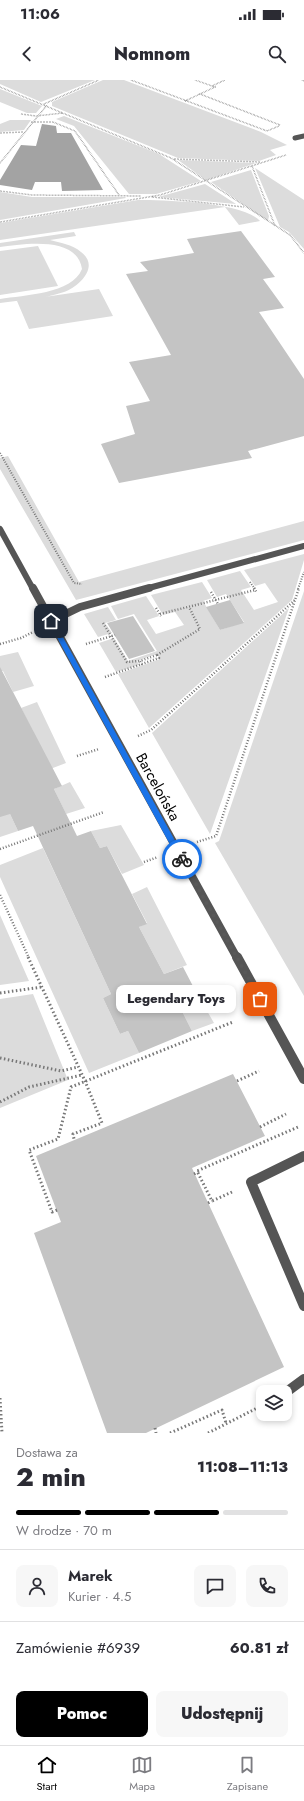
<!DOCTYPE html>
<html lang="pl">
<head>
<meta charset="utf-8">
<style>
  :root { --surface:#fff; --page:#f7f7f7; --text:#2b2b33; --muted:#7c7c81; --line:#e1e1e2; --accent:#000 }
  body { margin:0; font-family:Jost,sans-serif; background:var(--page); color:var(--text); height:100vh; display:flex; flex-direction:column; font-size:15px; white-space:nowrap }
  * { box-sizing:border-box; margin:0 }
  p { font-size:13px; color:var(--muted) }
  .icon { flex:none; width:22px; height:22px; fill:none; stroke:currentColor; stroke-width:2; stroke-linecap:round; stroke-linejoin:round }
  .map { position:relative; height:1353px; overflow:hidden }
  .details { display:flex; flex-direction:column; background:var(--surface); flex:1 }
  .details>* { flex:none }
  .tools { position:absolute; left:256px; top:1305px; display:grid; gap:8px }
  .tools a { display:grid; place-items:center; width:36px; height:36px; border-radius:8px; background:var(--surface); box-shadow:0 2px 6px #0003; font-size:20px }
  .pin { position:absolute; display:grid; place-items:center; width:34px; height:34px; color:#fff; margin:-17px; border-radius:8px; box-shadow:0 2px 6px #0006 }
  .courier { position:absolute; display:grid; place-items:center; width:40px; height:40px; margin:-20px; border:3px solid #1a73e8; border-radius:50%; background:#fff; color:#222; box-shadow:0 1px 5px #0007 }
  .bubble { position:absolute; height:28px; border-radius:8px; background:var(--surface); box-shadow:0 2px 6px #0003; font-size:13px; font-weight:800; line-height:28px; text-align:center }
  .head em { font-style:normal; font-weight:800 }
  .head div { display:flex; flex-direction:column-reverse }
  .head { display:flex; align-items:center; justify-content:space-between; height:68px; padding:0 16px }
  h1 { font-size:26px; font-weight:800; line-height:30px }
  .bar { display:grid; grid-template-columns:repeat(4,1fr); gap:6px 4px; align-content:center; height:48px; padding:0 16px }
  .bar i { height:5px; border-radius:3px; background:var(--line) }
  .bar .active { background:var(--accent) }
  .bar p { grid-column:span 4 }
  .line { display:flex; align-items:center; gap:10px; padding:0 16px; border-top:1px solid var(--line) }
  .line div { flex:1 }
  .round { display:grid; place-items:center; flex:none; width:42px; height:42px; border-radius:8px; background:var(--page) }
  .primary-button { display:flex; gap:8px; margin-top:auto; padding:8px 16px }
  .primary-button a { flex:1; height:46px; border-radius:8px; background:var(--accent); color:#fff; font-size:16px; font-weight:800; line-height:46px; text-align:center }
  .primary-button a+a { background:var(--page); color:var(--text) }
  .status { display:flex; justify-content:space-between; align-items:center; height:28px; padding:0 20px; background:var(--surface); direction:ltr }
  .status svg { height:11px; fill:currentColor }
  header { display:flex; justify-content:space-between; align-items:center; height:52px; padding:0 16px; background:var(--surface); font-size:18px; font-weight:800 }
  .tab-bar { display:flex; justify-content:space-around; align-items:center; height:56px; border-top:1px solid var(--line); background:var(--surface); font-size:11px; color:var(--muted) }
  .tab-bar a { display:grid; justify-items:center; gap:2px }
  .tab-bar .active { color:var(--accent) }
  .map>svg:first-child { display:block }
  .green { fill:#dcdcdc }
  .water { fill:#a3a3a3 }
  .building { fill:#c4c4c4 }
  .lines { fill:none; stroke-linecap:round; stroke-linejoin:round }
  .path-far3 { stroke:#777; stroke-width:1.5; stroke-dasharray:0.5 1; stroke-linecap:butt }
  .path-far2 { stroke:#777; stroke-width:2; stroke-dasharray:1 1.5; stroke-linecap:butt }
  .path-far1 { stroke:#777; stroke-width:2.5; stroke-dasharray:1 2; stroke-linecap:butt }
  .path { stroke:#777; stroke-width:3; stroke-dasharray:1.5 2.5; stroke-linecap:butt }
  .service { stroke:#555; stroke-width:10 }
  .pedestrian-far1 { stroke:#555; stroke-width:6 }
  .pedestrian { stroke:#555; stroke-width:8 }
  .minor-far3 { stroke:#555; stroke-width:5 }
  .minor-far2 { stroke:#555; stroke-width:6 }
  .minor-far1 { stroke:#555; stroke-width:8 }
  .minor { stroke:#555; stroke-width:10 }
  .route { fill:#1a73e8 }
  .done { stroke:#595959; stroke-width:4; stroke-dasharray:0 7.2 }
  .labels { text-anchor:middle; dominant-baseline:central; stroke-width:3; stroke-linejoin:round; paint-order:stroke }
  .street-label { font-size:15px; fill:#000; stroke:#fff }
</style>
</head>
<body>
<div class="status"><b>11:06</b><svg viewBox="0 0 49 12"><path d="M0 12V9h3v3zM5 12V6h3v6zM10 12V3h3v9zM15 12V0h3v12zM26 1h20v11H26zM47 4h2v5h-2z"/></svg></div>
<header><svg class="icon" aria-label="back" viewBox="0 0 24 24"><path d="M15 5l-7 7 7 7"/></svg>Nomnom<svg class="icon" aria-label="search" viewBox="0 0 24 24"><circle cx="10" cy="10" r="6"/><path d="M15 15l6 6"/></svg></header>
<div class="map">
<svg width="304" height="1353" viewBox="0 0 304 1353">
  <rect width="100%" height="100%" fill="#fff"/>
  <path class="green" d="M0,0H95L41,22L0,4Z
    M103,0H124L261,52L287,65L270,70L276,75L259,81L178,78L52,26V22Z
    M0,9L42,26L36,33H27L0,22Z
    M64,36L159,74L201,101L156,114H129L74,46L56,39Z
    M10,40H31L24,50L0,52V44Z
    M178,80L256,83L206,100Z
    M255,88L304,120V169L289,152L280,147Z
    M251,90L269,136L268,141L211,102Z
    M205,104L236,124L158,117Z
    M0,112L32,117H125L126,118L0,140Z
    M138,120C164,120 244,122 260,141L239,145L225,127L0,160V143Z
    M74,152L76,156L50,160C60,163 72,164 81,172C100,186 80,206 64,212C44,219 21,220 0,223V219C24,215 72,214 82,189C77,155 23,164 0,167V163Z
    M38,166L58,206L0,215V171Z
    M99,209L113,236L29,249L17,221Z
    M8,376L79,502L304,441V460L76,520L0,389V378Z
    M304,474V480L292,520L149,648L118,594L160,579L157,574L137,581L139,585L116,592L99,563L114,558L128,581L157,571L134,534L118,539L111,526L146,516L159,536L147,540L156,554L184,545L175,532L163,535L151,515L202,502L212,518L203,521L220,550L244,542L226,514L217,517L207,500L240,491L251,507L241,510L254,530L278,522L265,503L255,506L244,490Z
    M304,511V916L215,763L219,761Z
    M108,527L116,540L105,543L112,553L98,557L84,534Z
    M289,528L210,754L152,653Z
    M18,572L34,606L13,612L3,591H0V576Z
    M37,622L66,683L45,691L33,651L21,628Z
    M70,702L85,728L66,734L54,709Z
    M0,729L10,734L18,751L0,757Z
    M121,745L144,785L122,794L107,766L100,768L91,751Z
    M43,768L111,914L103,918L120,954L128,951L139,973L89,993L0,797V785Z
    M147,807L187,885L164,894L139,847L147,843L132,814Z
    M0,835L29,901L0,905Z
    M195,910L214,943L192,951L175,917Z
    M33,914L68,1000L0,1028V919Z"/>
  <path class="water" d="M42,44L56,46L57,53H71L103,110L62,111L61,102H35L32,110L0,105V100L21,65L36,66Z"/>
  <path class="building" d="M241,151L275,197L263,199L284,228L259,232L304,299V356L248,371L252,378L119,403L101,364L135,354L126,326L150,321L129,282L171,275L126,194L148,191L140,182L194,173L187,159Z
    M230,520L244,543L220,550L206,527Z
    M133,536L155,571L129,579L107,543Z
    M0,587L62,706L54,709L77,756L91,751L100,768L107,766L147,844L139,847L164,894L183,887L195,910L175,917L192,951L139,973L128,951L120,954L103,918L111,914L33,746L18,751L10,734L0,737Z
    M233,994L265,1056L192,1088L284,1287L146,1353H107L34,1153L61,1142L36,1076Z"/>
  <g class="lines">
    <path class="path-far3" d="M131,0L267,51L279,46
      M195,0L215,7L200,14L280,45
      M302,0L304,1
      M212,6L225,0
      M0,7L171,78L290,155L304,173
      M185,21L200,14
      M44,24L99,0
      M21,34L36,36L63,33
      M31,42H53L75,51L119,115
      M0,53L23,52
      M174,79L260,82
      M0,83L47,25
      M252,86L275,146
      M0,111L32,115L141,116
      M152,117L244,127
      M0,142L160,115L286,75"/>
    <path class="path-far2" d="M0,373L74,503L82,504
      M250,502L255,509
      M298,509L304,492"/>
    <path class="path-far1" d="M254,508L257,513
      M211,512L218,524
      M156,528L161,536
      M160,534L255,510
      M103,543L127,582L140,581
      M0,564L21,558L33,552
      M86,564L115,555
      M157,575L200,549L189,527
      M157,575L159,578L142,584L140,581Z
      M105,597L142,584
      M138,656L151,650L295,520
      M77,676L99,669
      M197,762L216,756L299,508
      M0,769L104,732
      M144,782L158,777
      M0,815L29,878"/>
    <path class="path" d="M28,877L85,1001L102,1043L73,1054L74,1059
      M0,913L42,907
      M0,978L61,991L78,987
      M237,1001L259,991
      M0,1022L29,1007L82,995
      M260,1047L286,1034
      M194,1094L198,1092
      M232,1112L212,1121L197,1091L298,1047
      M208,1123L212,1121
      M57,1130L52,1132L29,1070L58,1059L71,1007L233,942
      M0,1318L2,1353
      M155,1348L156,1353
      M170,1353L222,1330L226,1343
      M208,1353L263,1325"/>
    <path class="service" d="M304,1076L251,1102L304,1226
      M285,1313L304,1299"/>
    <path class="pedestrian-far1" d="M145,509L304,466"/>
    <path class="pedestrian" d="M51,541L80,527L149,508"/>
    <path class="minor-far3" d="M295,58L304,56"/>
    <path class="minor-far2" d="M0,449L33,509"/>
    <path class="minor-far1" d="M33,508L237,878"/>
    <path class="minor" d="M237,877L304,999"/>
  </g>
  <path class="route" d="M51,539L54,541L184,777V781H179L48,541Z"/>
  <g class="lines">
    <path class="done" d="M182,779L260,919"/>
  </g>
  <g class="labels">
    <g class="street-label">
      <text transform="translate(158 707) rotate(61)">Barcelońska</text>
    </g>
  </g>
</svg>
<div class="tools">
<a><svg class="icon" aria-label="layers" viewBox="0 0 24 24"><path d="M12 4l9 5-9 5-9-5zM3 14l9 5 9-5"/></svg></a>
</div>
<div class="pin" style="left:260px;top:919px;background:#ea580c"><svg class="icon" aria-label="bag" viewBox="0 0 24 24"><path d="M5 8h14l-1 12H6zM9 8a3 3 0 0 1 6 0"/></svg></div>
<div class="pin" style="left:51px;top:541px;background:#1f2937"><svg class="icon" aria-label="home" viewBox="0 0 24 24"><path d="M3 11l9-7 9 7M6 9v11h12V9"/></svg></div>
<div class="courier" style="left:182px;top:779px"><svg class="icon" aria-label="bike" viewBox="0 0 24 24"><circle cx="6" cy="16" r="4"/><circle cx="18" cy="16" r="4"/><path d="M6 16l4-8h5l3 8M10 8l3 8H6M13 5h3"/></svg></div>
<div class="bubble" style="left:116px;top:905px;width:120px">Legendary Toys</div>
</div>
<section class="details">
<div class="head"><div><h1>2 min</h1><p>Dostawa za</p></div><em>11:08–11:13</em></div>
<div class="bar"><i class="active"></i><i class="active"></i><i class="active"></i><i></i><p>W drodze · 70 m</p></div>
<div class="line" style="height:72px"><a class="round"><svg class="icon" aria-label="person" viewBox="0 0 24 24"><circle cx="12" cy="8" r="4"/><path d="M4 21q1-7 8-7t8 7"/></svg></a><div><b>Marek</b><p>Kurier · 4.5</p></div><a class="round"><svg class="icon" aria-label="chat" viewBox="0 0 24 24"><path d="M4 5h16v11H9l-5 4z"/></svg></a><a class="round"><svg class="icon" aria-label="phone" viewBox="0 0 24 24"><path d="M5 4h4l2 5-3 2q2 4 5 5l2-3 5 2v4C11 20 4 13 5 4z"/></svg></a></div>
<div class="line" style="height:52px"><div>Zamówienie #6939</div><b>60.81 zł</b></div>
<div class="primary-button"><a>Pomoc</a><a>Udostępnij</a></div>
</section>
<nav class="tab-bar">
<a class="active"><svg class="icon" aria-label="home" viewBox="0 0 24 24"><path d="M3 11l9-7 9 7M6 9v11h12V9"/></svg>Start</a>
<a><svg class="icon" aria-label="map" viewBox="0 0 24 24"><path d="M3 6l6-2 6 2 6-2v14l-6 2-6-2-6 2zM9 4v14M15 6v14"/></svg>Mapa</a>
<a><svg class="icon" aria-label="saved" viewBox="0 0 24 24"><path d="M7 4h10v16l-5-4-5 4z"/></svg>Zapisane</a>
</nav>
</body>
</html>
